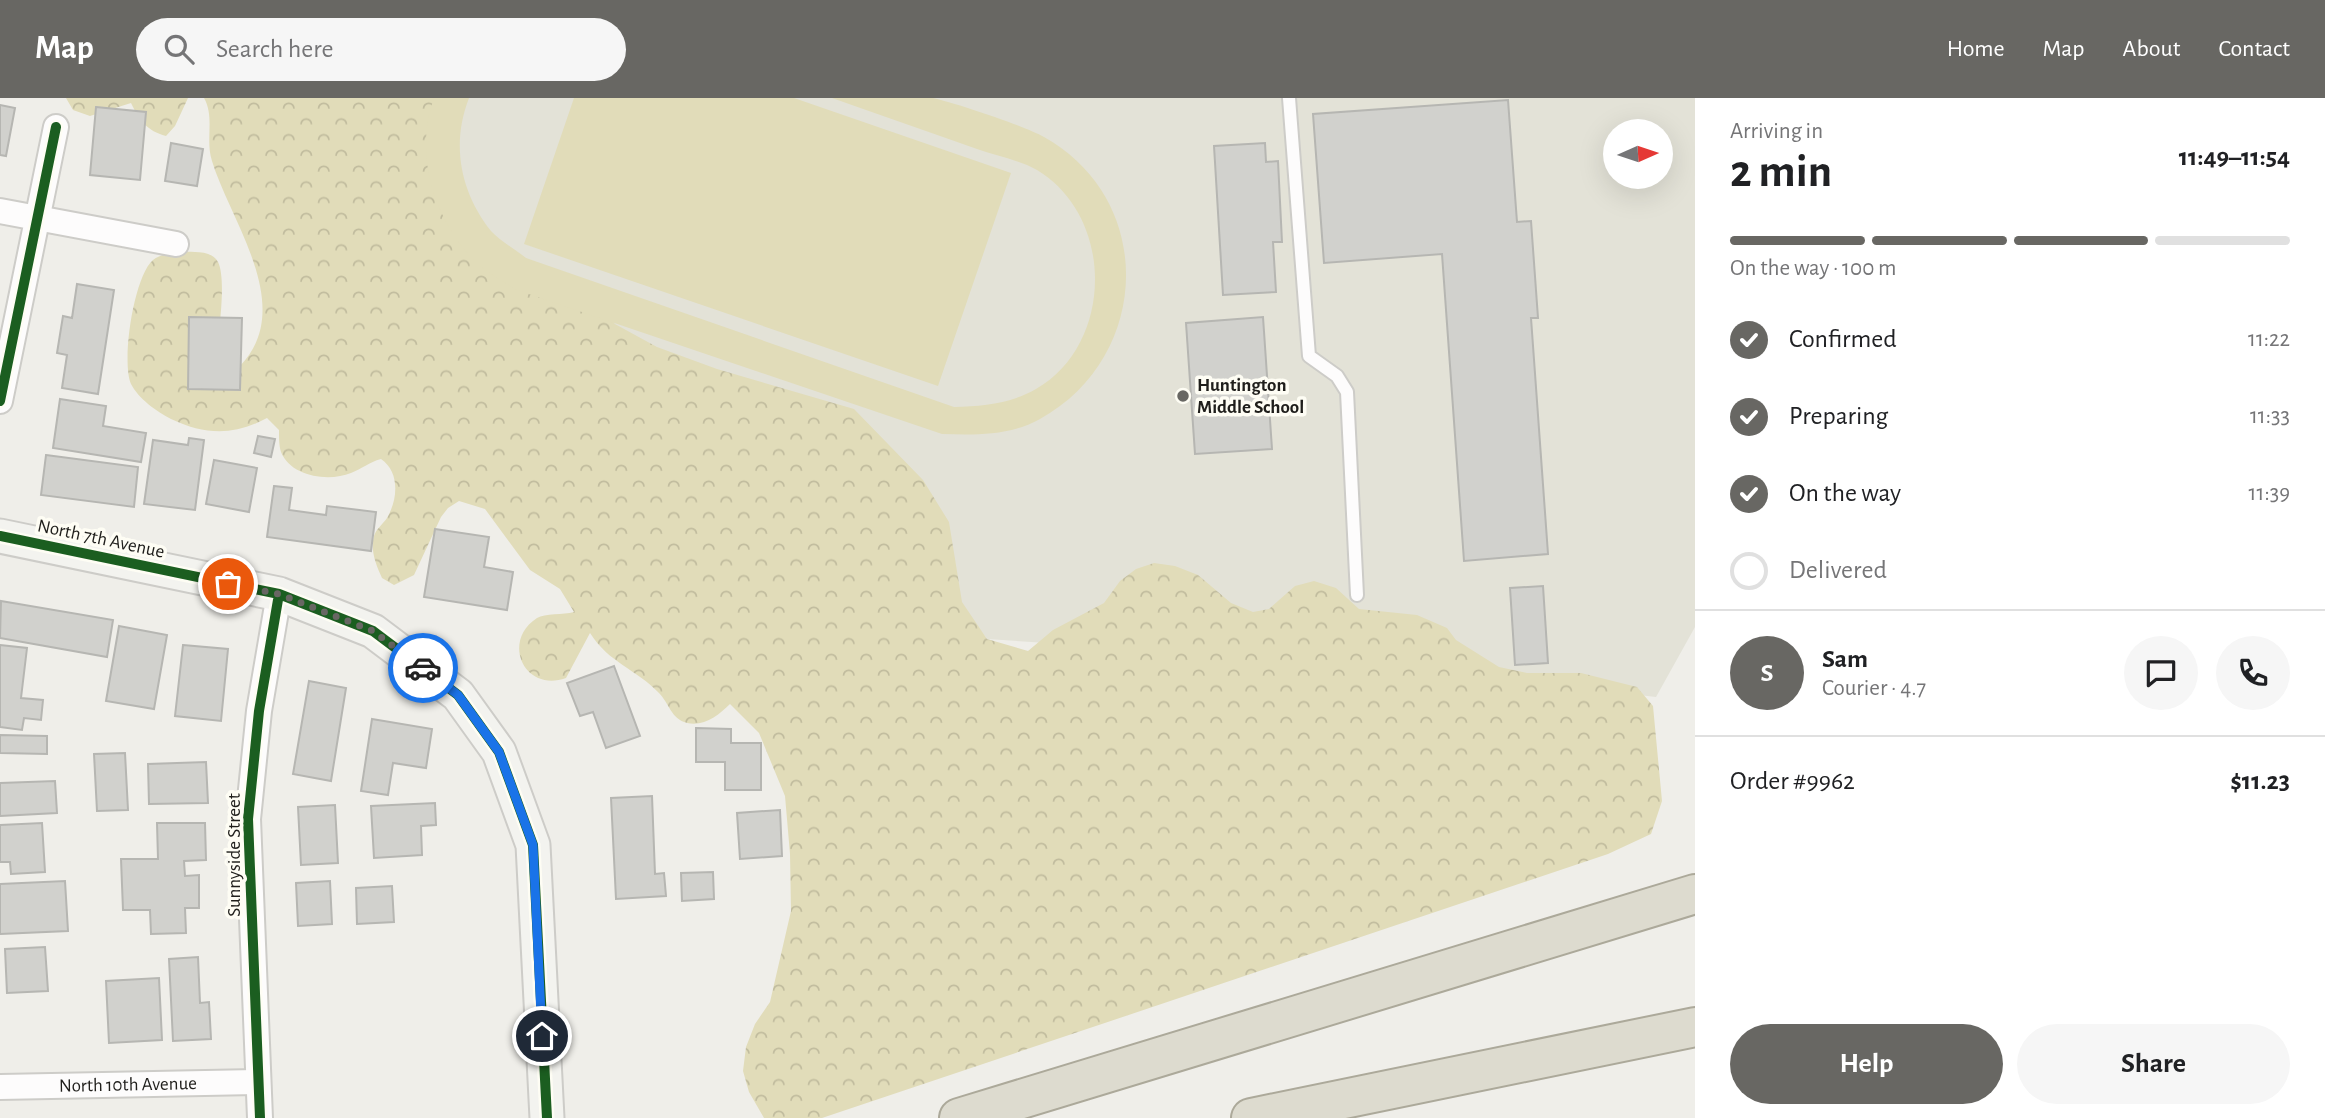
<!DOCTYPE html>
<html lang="en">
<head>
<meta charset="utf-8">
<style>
  :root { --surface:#fff; --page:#f6f6f6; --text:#202124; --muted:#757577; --line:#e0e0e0; --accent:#686763 }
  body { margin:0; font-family:"Alegreya Sans",sans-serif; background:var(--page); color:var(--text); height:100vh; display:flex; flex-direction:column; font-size:26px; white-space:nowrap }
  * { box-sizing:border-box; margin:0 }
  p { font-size:23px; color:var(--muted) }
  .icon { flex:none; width:38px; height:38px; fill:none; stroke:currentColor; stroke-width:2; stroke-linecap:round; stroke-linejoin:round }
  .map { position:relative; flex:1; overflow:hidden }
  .panel { display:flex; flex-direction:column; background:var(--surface); width:630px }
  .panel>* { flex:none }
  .needle { width:46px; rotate:87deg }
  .tools { position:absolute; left:1603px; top:21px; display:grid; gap:14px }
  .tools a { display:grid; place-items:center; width:70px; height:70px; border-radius:50%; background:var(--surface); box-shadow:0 7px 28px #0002; font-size:35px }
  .pin { position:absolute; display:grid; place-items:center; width:60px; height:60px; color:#fff; margin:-30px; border:4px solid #fff; border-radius:50%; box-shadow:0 2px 7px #0007 }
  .courier { position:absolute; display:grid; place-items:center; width:70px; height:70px; margin:-35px; border:5px solid #1a73e8; border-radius:50%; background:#fff; color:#222; box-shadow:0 2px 9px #0007 }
  .head em { font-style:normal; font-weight:700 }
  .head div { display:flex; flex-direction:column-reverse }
  .head { display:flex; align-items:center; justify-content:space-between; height:119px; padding:0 35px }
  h1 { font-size:46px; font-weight:700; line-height:52px }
  .bar { display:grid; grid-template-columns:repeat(4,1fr); gap:10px 7px; align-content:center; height:84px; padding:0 35px }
  .bar i { height:9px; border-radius:5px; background:var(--line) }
  .bar .current { background:var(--accent) }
  .bar p { grid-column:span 4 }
  .line { display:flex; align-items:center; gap:18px; padding:0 35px; border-top:2px solid var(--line) }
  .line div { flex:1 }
  .round { display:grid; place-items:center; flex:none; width:74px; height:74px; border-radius:37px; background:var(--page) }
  ol { padding:0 35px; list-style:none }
  li { display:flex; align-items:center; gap:21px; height:77px }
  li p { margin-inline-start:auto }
  li .icon { padding:7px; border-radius:50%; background:var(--accent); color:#fff; stroke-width:4 }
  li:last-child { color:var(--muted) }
  li i { width:38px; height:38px; border:4px solid var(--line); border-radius:50% }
  .primary-button { display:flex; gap:14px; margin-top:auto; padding:14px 35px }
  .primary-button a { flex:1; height:80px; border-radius:42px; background:var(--accent); color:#fff; font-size:28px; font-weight:700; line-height:80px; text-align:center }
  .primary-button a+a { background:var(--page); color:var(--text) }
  header { display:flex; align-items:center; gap:42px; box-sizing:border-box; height:98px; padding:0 35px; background:var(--accent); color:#fff }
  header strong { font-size:33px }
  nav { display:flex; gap:38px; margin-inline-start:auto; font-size:24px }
  .search { width:490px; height:63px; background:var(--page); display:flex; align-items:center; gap:18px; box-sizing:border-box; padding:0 24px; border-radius:38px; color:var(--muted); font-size:26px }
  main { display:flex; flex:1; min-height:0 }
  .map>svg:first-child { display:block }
  .built { fill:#e3e2d7; fill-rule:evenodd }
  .forest { fill:url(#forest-crowns) }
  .garden { fill:#e1dcb9 }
  .building { fill:#d1d1cd; stroke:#b6b6b2; stroke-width:2 }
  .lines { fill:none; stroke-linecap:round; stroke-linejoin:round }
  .lane-casing { stroke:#cdccc8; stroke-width:16 }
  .street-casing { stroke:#cdccc8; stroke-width:28 }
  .secondary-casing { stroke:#cdccc8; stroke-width:37 }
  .highway-casing { stroke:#aca99a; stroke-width:42 }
  .lane { stroke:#fdfcfc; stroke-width:12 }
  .street { stroke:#fdfcfc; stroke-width:24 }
  .secondary { stroke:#f3f3ef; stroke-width:33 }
  .highway { stroke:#dddbcf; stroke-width:38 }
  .cycleway-casing { stroke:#fefdf4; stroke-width:15 }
  .cycleway { stroke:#1b5e20; stroke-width:10 }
  .done { stroke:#686763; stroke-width:7; stroke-dasharray:0 12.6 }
  .route { stroke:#1a73e8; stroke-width:9 }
  .poi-dot { fill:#686763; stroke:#fefdf4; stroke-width:2.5 }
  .labels { text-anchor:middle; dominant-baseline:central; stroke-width:7; stroke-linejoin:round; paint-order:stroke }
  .poi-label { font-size:19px; font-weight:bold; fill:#1f1e1b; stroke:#fefdf4; text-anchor:start }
  .street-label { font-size:19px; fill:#1f1e1b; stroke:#fefdf4 }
</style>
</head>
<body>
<header>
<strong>Map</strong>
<div class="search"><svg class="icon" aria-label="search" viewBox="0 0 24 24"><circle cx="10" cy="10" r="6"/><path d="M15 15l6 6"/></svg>Search here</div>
<nav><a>Home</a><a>Map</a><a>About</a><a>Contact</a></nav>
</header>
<main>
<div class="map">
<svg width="1695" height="1020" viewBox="0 0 1695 1020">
  <defs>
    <pattern id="forest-crowns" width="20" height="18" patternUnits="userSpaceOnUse" patternTransform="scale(1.75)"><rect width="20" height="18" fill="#e1dcb9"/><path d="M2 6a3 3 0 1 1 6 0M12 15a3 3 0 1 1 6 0" fill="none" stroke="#c1bc9e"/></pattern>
  </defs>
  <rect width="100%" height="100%" fill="#efeee9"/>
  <path class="built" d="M376,0H1695V529L1656,599L1378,567L987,541L901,425L491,217ZM1615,33H1661V79H1615Z"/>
  <path class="forest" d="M66,0H188L175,28L166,38C147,33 139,22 131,5L90,18L73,12Z
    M204,0H450L444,53L480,137L581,188L615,226L657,249L717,271L854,311L923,382L949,424L962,504L987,541L1028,553L1053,532L1104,505L1120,483L1136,471L1154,465L1175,468L1198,477L1231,505L1253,514L1269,511L1295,488L1314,483L1336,490L1359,511L1417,517L1447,530L1456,542L1499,569L1527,575H1581L1637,589L1653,608L1662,703L1651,736L1608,756L822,1020H764L749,994L743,973L746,949L755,926L770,904L791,813L790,756L785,698L759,635L730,606C719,617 704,629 687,625C671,621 669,605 659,595C636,571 609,565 590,535L566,580C524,595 501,543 537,520C545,515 563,517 574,514L560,491L530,472L485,411L459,403L448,410L441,419L414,477L394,487L382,480C376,467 370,452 374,438C376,431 383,426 387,420C398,401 400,374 381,361C369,364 362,371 351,375C329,384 291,379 281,354C279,348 279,339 279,332L267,320C234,338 205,337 171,321C157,314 138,300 131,286C121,263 134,178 153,162C163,154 183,153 195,154C203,154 214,156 218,164C227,182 218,239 216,260L240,268C297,209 230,123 212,63C205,42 215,19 204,0Z"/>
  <path class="garden" d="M434,0H469C451,46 460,94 491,133C500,143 515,151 526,160L954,309C983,308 1010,306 1036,291C1114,246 1115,119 1037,72C1020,62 996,58 977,51C929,34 880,17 832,0C862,0 904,0 933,0C955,5 1025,28 1044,39C1157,102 1151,260 1040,321C1010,338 975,337 942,336L517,192C503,183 484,174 473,161C433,119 414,55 434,0Z
    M574,0H794L1011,75L938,288L524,146Z"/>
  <path class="building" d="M1508,2L1517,124L1531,123L1538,220H1531L1548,456L1464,463L1442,156L1324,165L1313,16Z
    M0,7L15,10L6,58L0,57Z
    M96,9L146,14L140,82L90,77Z
    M171,45L203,51L197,88L165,83Z
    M1265,45L1266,64L1278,63L1282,144H1273L1276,194L1223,197L1214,48Z
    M77,186L114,192L98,296L62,290L67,257L57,255L63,218L72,220Z
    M189,219L242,220L240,292L188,291Z
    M1263,219L1272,351L1195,356L1186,225Z
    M60,301L106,308L103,328L146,335L141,364L53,350Z
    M258,338L275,341L271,359L254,355Z
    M189,340L204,342L195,412L144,406L153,342L188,347Z
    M46,357L138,369L134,409L41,397Z
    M214,362L257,370L249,414L206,406Z
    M274,388L292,390L289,412L326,417L327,408L376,414L371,453L267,439Z
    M435,431L489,439L484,469L513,474L507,512L424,499Z
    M1543,488L1548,565L1515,567L1510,490Z
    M1,503L113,522L107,559L0,540Z
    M119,528L167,537L154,611L106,603Z
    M0,547L27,550L21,600L43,602L41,622L24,620L22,632L0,629Z
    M183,547L228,551L221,623L175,618Z
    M614,568L640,638L606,650L593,614L580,618L567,585Z
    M309,583L346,590L331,683L293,676Z
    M372,621L432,631L426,670L393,665L388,697L361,693Z
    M696,630L731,631V645H761V692H725V664H696Z
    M0,637L47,638V656L0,655Z
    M125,655L128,712L97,713L94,656Z
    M206,664L208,705L149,706L148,666Z
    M55,683L57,715L0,718V685Z
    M652,698L655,776L664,775L666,798L616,801L611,700Z
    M435,705L436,727L421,728L422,757L374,760L371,708Z
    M335,707L338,765L301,767L298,709Z
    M780,712L782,758L740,761L737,715Z
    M42,725L45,774L11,776L10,764H0V727Z
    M157,725H205L206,762L184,763L185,778L199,777V810H185L186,835L151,836L150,812H123L121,761H158Z
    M713,774L714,801L682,803L681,775Z
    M65,783L68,833L0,836V786Z
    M330,783L332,826L298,828L296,785Z
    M392,788L394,824L357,826L356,790Z
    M45,849L48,893L7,895L5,851Z
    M198,859L200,905L209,904L211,941L173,943L169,861Z
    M159,880L162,942L109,945L106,883Z"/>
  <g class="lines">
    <defs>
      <path id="lane" d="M1289,0L1309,258L1337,278L1347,294L1357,497"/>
      <g id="street">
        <path d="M0,113L176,146"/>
        <path d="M0,303L56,29"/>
        <path id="s1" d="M0,989L257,984"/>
        <path d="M260,1020L248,721L259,613L279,496"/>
      </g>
      <path id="secondary" d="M0,438L279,496L373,533L458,597L499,654L533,747L547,1020"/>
      <path id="highway" d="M959,1020L1695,796
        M1251,1020L1695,929"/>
    </defs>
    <use href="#lane" class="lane-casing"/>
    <use href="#street" class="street-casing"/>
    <use href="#secondary" class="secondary-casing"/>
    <use href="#highway" class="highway-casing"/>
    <use href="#lane" class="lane"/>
    <use href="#street" class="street"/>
    <use href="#secondary" class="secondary"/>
    <use href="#highway" class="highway"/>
    <defs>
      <path id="cycleway" d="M0,303L56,29
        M0,438L279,496L373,533L458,597L499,654L533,747L547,1020
        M260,1020L248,721L259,613L279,496"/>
    </defs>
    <use href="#cycleway" class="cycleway-casing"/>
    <use href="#cycleway" class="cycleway"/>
  </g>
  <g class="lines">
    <path class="done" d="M228,486L279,496L373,533L423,570"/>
    <path class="route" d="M423,570L458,597L499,654L533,747L542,938"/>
  </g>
  <circle class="poi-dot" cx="1183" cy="298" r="7"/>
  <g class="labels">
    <g class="poi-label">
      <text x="1197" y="287">Huntington<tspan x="1197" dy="22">Middle School</tspan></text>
    </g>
    <g class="street-label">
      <text transform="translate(101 441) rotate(12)">North 7th Avenue</text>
      <text transform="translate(234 757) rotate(-90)">Sunnyside Street</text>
      <text stroke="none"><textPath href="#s1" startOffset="128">North 10th Avenue</textPath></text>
    </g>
  </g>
</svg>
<div class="tools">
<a><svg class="needle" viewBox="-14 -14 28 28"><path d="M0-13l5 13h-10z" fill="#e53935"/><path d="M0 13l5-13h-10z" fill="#757577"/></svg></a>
</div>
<div class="pin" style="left:228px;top:486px;background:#ea580c"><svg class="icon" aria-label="bag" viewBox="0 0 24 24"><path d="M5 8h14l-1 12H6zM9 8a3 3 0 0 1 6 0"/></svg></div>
<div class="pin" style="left:542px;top:938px;background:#1f2937"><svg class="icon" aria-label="home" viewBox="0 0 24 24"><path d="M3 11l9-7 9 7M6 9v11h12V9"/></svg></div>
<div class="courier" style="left:423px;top:570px"><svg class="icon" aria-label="car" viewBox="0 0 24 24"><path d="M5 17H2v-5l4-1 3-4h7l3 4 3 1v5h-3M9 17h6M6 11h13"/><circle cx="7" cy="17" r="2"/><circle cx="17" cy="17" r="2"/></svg></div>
</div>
<section class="panel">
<div class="head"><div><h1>2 min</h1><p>Arriving in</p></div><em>11:49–11:54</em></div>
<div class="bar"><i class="current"></i><i class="current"></i><i class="current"></i><i></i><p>On the way · 100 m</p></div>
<ol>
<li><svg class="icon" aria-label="check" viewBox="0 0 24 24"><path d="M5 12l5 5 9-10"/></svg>Confirmed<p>11:22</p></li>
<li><svg class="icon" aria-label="check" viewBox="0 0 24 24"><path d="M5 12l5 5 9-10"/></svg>Preparing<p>11:33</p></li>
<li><svg class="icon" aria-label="check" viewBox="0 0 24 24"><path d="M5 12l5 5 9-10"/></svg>On the way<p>11:39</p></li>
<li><i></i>Delivered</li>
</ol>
<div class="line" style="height:126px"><b class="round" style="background:var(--accent);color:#fff">S</b><div><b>Sam</b><p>Courier · 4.7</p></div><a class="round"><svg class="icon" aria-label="chat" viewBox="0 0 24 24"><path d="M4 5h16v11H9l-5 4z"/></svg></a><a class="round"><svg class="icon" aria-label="phone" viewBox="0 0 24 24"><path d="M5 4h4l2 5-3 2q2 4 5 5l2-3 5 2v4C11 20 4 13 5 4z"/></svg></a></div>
<div class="line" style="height:91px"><div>Order #9962</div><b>$11.23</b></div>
<div class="primary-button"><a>Help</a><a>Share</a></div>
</section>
</main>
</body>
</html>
